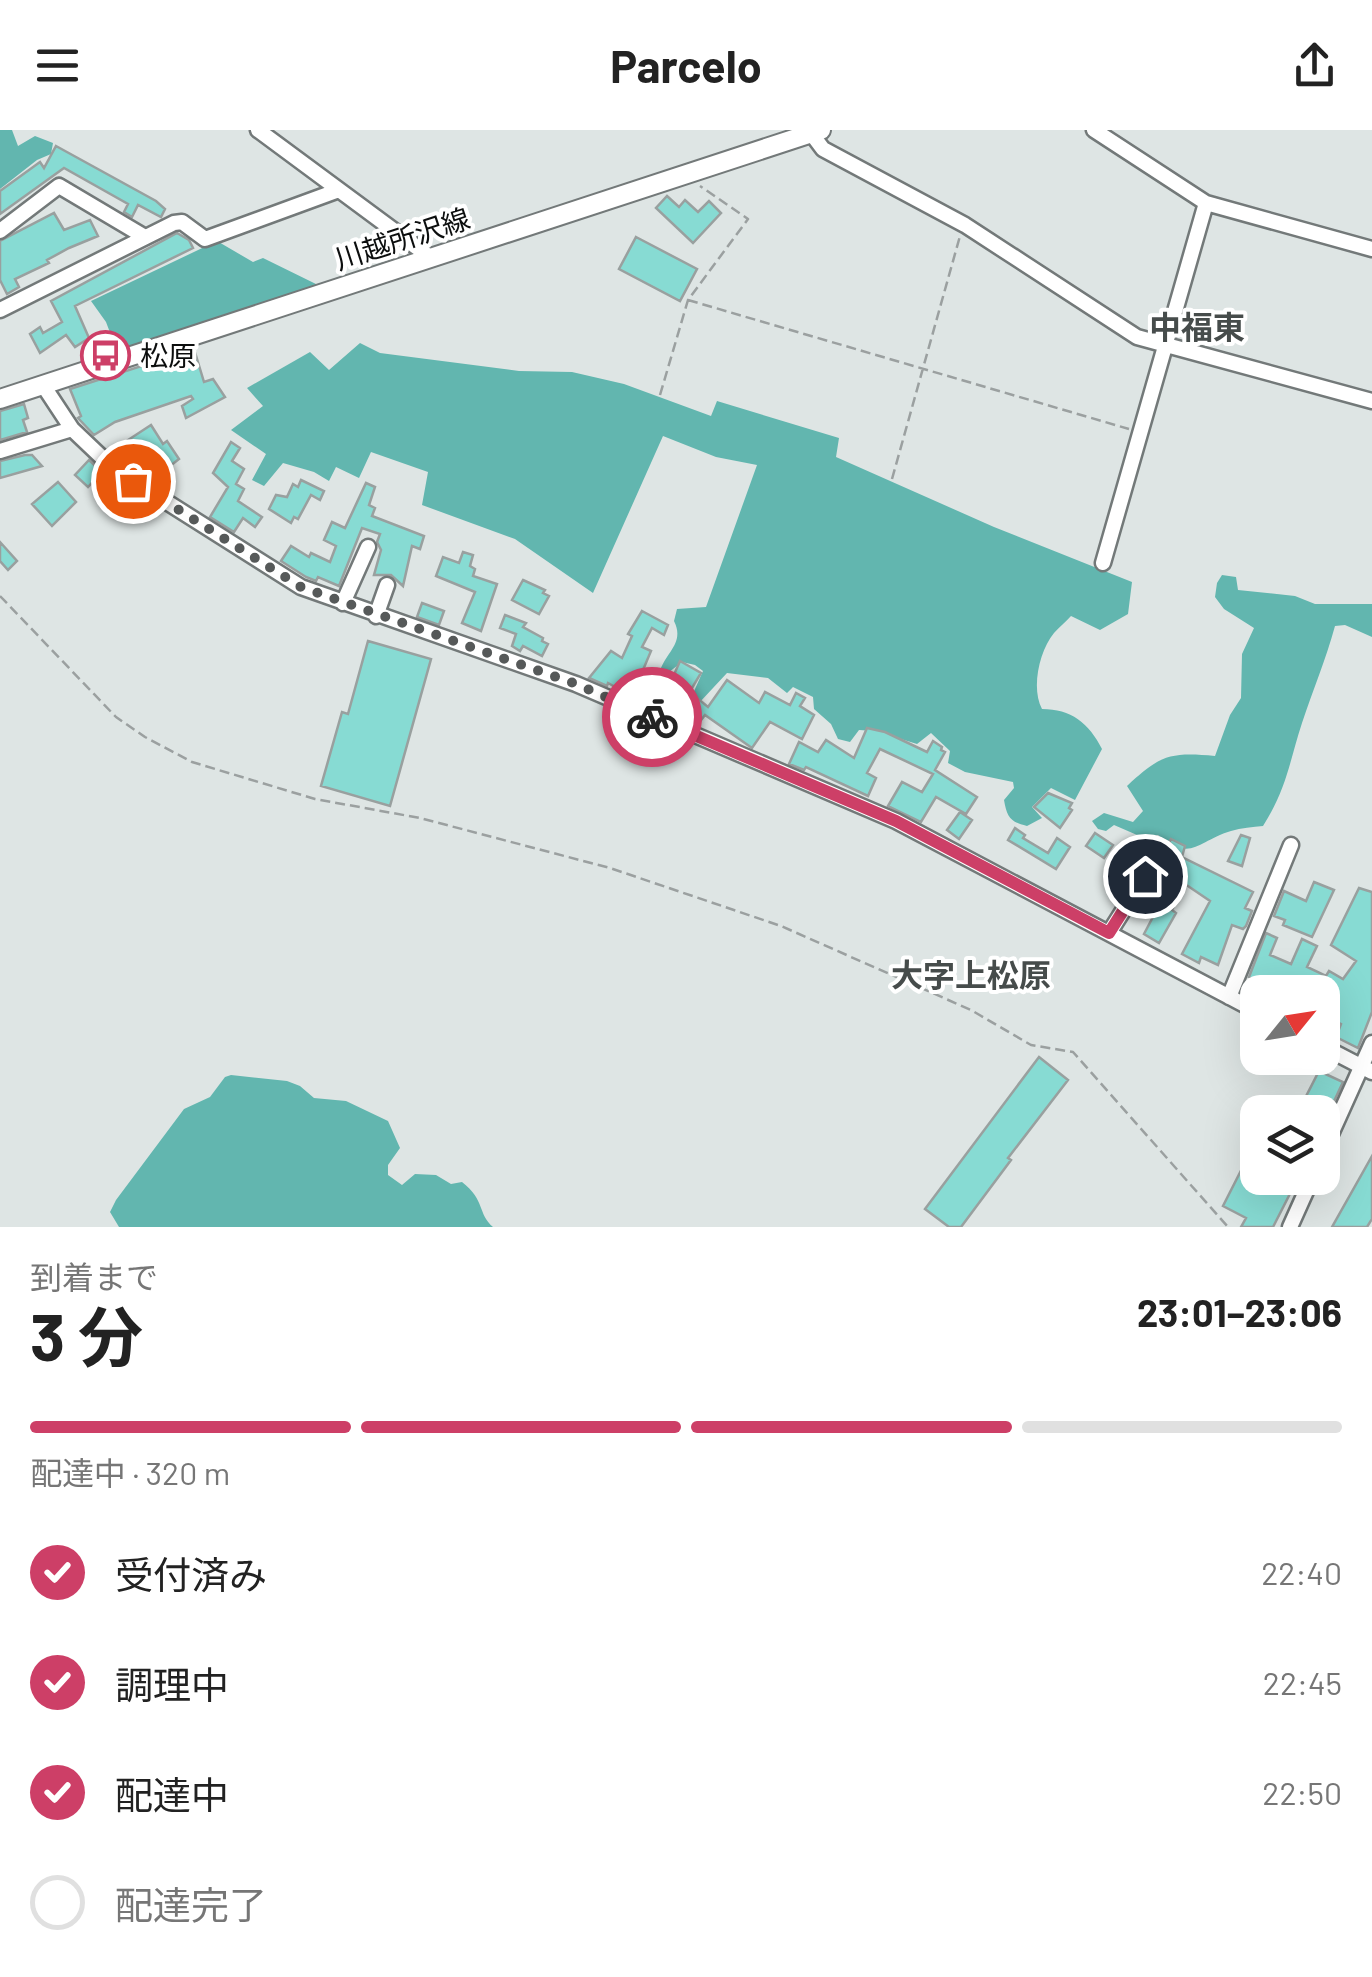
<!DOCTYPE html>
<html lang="ja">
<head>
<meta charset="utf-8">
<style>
  :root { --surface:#fff; --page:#f6f6f6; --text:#222; --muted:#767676; --line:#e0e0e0; --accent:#cd3f67 }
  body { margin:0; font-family:Barlow,"Noto Sans JP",sans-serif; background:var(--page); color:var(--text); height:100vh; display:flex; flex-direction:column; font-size:38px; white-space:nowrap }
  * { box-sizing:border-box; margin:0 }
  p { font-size:32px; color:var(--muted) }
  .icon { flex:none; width:55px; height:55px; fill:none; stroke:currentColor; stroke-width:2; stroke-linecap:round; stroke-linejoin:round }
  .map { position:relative; height:1097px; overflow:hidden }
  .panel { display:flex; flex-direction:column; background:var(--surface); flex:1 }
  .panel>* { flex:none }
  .needle { width:65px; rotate:60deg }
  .tools { position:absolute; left:1240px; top:845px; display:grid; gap:20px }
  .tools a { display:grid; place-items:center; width:100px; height:100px; border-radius:20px; background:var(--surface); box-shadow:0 10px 40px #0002; font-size:50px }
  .pin { position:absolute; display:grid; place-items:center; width:85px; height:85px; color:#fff; margin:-42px; border:5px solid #fff; border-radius:50%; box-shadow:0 2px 10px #0007 }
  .courier { position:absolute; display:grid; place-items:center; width:100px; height:100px; margin:-50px; border:8px solid #cd3f67; border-radius:50%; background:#fff; color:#222; box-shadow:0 2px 12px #0007 }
  .headline em { font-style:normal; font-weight:700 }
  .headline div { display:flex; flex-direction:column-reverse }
  .headline { display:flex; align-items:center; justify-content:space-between; height:170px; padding:0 30px }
  h1 { font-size:65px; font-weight:700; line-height:75px }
  .bar { display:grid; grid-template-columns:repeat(4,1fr); gap:15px 10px; align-content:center; height:120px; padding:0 30px }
  .bar i { height:12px; border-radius:8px; background:var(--line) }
  .bar .on { background:var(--accent) }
  .bar p { grid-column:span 4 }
  ol { padding:0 30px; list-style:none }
  li { display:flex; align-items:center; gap:30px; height:110px }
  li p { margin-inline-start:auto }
  li .icon { padding:10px; border-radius:50%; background:var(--accent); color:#fff; stroke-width:4 }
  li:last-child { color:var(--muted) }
  li i { width:55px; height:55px; border:5px solid var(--line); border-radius:50% }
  header { display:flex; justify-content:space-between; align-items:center; height:130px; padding:0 30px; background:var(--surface); font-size:45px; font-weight:700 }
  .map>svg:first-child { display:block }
  .forest { fill:#62b6af }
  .building { fill:#87dbd3; stroke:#99a09f; stroke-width:2.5 }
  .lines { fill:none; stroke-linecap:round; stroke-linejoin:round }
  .minor-casing { stroke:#737979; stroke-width:19 }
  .major-casing { stroke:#737979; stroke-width:22 }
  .path { stroke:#9ba0a0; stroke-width:2.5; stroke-dasharray:10 5; stroke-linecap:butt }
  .minor { stroke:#fff; stroke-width:14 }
  .major { stroke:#fff; stroke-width:18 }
  .done { stroke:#565959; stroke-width:10; stroke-dasharray:0 18 }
  .route { stroke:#cd3f67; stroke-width:12 }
  .labels { text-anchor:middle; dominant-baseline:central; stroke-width:8; stroke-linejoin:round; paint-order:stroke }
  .street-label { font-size:28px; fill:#0c0e0e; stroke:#fff }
  .poi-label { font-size:28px; fill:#0c0e0e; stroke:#fff; text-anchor:start }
  .quarter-label { font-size:32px; font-weight:bold; fill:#464c4b; stroke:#fff }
</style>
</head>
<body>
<header><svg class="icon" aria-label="menu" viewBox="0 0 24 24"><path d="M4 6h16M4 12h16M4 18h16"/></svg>Parcelo<svg class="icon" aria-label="share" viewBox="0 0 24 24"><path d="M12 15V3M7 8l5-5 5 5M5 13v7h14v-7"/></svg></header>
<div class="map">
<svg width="1372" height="1097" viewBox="0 0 1372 1097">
  <rect width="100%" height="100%" fill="#dee5e4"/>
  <path class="forest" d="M0,0H12L18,16L35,6L53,13L51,24L37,30L0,59Z
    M217,111L253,132L263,128L318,155L117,221L106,192L91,171Z
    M360,213L380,223L519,241L572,242L624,254L711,286L717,271L839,308L836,327L994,397L1132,452L1128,484L1100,500L1071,486C1066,492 1059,497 1054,503C1039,521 1031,559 1042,579C1071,579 1089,593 1102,619L1075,670L1051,658L1032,677L1042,688L1027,696C1010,692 1007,687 1004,670L1014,658L1013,652L965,642L948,633L950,621L931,603L917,614L875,601L859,600L850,612L838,609L831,594L814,579L813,567L793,557L787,563L768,548L727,543L699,573L691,568L703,541L695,535L682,532L664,546L660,541C666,522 685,513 674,491L677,479L706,477L757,335L716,327L663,306L593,463L515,409L422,375L428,342L371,322L359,348L336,337L329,351L314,342L283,333L264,356L252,350L266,324L231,300L263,276L247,258L310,222L329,240Z
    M1222,445L1236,447L1238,460L1295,466L1315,474H1372V507L1345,495L1335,496C1326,529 1313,560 1302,593C1289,633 1287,658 1263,696C1253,697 1241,698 1231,701C1197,711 1192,733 1158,705L1144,708L1114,695L1106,701L1098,699L1092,691L1104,683L1133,692L1143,681L1127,656C1160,625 1170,622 1215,626L1230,585L1241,568L1242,524L1254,498L1224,479L1215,467L1217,453Z
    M231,945L287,951L300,956L314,968L346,971L388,991L400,1018L388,1035V1045L402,1055L415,1044L436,1045L451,1054L462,1052C486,1071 477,1083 493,1097H119L110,1082L116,1070L184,979L210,967L225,947Z"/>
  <path class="building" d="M56,16L156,71L165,79L161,87L138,75L132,87L124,82L128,74L64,38L0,84V61L40,32L44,38Z
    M667,66L679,77L685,70L698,82L709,71L721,83L693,113L656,78Z
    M54,83L64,100L90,90L98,106L69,118L47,130L49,133L15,149L19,157L7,164L0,150V111Z
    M177,103L189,110L193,118L75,176L89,208L75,217L66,205L40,223L30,204L40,197L43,203L62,192L51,171Z
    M636,107L697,139L680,171L619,139Z
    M194,219L204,252L213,249L225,267L186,288L182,276L193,269L191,266L115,292L94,305L78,288L81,286L70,259Z
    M24,274L28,288L23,290L27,302L0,310V281Z
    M151,295L163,314L167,311L179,329L170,336L157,324L139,340L130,331L137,324L128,310Z
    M231,312L240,318L232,331L244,339L236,354L244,359L238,371L262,387L255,397L243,388L234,402L210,387L228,357L213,343Z
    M25,325H32L42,336L0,348V331Z
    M89,330L102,342L88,357L75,345Z
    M301,350L324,361L320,370L311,365L298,389L294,387L291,393L269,379L276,365L287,367L293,354L298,357Z
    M58,352L76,372L52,396L32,374Z
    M366,353L375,357L369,375L375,378L372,386L424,406L420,419L412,416L403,456L391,445H374L381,420L377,412L380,404L362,398L339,456L318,447L316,451L306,447L281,431L291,416L309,427L311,423L330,432L336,416L324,410L332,392L345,398Z
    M0,412L17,431L8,440L0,431Z
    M463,422L473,425L470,436L475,439L473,446L497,454L481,501L462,493L475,462L436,446L443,427L459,433Z
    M523,450L545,460L543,463L549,466L539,484L512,470Z
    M422,473L444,481L439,495L417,487Z
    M642,481L668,495L664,505L652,498L642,517L651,521L643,540L653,545L646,561L640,558L633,567L608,553L607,556L589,548L611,521L622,528L632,506L628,504Z
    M505,485L526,493L523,497L543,508L542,511L548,514L542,526L523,516L520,521L512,516L516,504L500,498Z
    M368,511L431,529L390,676L321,656L342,582L348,584Z
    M680,531L701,543L692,558L673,547Z
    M727,550L759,573L765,562L790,575L796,563L805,568L800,576L814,585L802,609L770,592L752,618L705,585L698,594L687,590L685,582L696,567L708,577Z
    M867,598L885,602L927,622L933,611L942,617L941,620L945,622L935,640L977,667L966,684L936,667L921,692L888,676L902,652L922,662L933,644L880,619L867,643L876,648L868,666L806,637L804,640L789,634L799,612L818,622L826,610L854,628Z
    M1048,663L1072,673L1069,678L1072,680L1060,698L1034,677Z
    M960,682L972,690L959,709L947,700Z
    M1015,698L1025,705L1023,708L1048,723L1057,708L1070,717L1056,739L1008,710Z
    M1095,703L1113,715L1104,728L1086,716Z
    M1241,705L1250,708L1242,736L1228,731Z
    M1171,709L1185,716L1182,727L1253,762L1245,778L1252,781L1246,796L1243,799L1232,795L1218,835L1201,827L1199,833L1182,824L1210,771L1185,754L1172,780L1176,783L1159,813L1144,804L1155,783L1140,774L1154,751L1155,742L1150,737H1139L1126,730L1133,718L1158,733Z
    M1314,752L1334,760L1312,807L1283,795L1285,790L1274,786L1284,761L1306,771Z
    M1359,758L1372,762V882L1358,918L1336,907L1341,894L1324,885L1334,862H1287L1249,847L1266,803L1277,808L1270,825L1291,834L1302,809L1317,816L1307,837L1326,846L1329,841L1343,849L1356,831L1331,815Z
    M1039,927L1068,950L1008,1028L1011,1030L961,1097H949L925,1079Z
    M1319,941L1343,952L1329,982H1298Z
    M1258,1007V1048H1298L1273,1097H1241L1246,1088L1223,1076Z
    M1372,1026V1089L1367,1097H1332Z"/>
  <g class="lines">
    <defs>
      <path id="minor" d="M258,0L431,128
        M1094,0L1206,73L1372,119
        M811,3L823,19L965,95L1137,207L1372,271
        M0,101L59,56L145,107
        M0,180L174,93L182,92L205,109L339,60
        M43,255L72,299L113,338L301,457L576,554L896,691L1258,882
        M0,321L72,299
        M1103,433L1206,73
        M343,473L368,417
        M376,486L387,455
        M1109,803L1145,746
        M1229,867L1291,715
        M1322,916L1372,942
        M1322,1024L1372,913
        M1290,1097L1312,1048"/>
      <path id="major" d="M0,269L821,0"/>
    </defs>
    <use href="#minor" class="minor-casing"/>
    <use href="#major" class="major-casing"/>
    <path class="path" d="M688,170L1129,299
      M660,265L688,170L748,89L700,56
      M892,349L960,106
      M0,466L116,587L145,607L192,632L315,669L420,688L610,738L781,796L971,880L1031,915L1073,922L1228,1097"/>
    <use href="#minor" class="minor"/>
    <use href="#major" class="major"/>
  </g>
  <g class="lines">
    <path class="done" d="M133,351L301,457L576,554L652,587"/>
    <path class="route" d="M652,587L896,691L1109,803L1145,746"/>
  </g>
  <defs>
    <symbol id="bus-ring" viewBox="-11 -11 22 22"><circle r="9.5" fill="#fff" stroke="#cd3f67" stroke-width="1.5"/><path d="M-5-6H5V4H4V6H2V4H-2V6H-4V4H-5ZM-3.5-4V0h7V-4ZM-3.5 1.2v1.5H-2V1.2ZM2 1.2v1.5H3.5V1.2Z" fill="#cd3f67"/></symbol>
  </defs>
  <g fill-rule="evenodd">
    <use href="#bus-ring" x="78" y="198" width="55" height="55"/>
  </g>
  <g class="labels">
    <g class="street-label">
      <text transform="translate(402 108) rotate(-18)">川越所沢線</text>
    </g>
    <g class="poi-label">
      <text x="140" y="225">松原</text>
    </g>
    <g class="quarter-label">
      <text x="1197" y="196">中福東</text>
      <text x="971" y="844">大字上松原</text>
    </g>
  </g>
</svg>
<div class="tools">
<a><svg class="needle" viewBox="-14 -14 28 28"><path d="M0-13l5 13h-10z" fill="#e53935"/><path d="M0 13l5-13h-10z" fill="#767676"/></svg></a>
<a><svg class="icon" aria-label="layers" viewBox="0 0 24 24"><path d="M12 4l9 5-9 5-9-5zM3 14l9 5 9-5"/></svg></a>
</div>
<div class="pin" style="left:133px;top:351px;background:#ea580c"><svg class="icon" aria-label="bag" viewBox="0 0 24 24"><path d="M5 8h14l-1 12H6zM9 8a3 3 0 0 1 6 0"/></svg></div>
<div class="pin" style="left:1145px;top:746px;background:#1f2937"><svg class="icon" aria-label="home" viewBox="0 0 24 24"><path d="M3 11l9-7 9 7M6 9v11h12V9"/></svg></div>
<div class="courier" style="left:652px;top:587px"><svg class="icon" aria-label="bike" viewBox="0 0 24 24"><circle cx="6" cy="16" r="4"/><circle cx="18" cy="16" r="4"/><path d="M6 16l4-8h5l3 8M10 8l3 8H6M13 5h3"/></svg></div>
</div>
<section class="panel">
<div class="headline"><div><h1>3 分</h1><p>到着まで</p></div><em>23:01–23:06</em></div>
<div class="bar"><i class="on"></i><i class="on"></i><i class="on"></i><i></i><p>配達中 · 320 m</p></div>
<ol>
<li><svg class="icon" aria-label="check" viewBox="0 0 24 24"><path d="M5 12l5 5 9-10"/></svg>受付済み<p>22:40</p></li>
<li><svg class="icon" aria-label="check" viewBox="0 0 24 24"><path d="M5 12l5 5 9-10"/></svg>調理中<p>22:45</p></li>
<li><svg class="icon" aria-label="check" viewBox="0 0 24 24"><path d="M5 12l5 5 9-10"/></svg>配達中<p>22:50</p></li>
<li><i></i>配達完了</li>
</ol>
</section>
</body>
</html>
